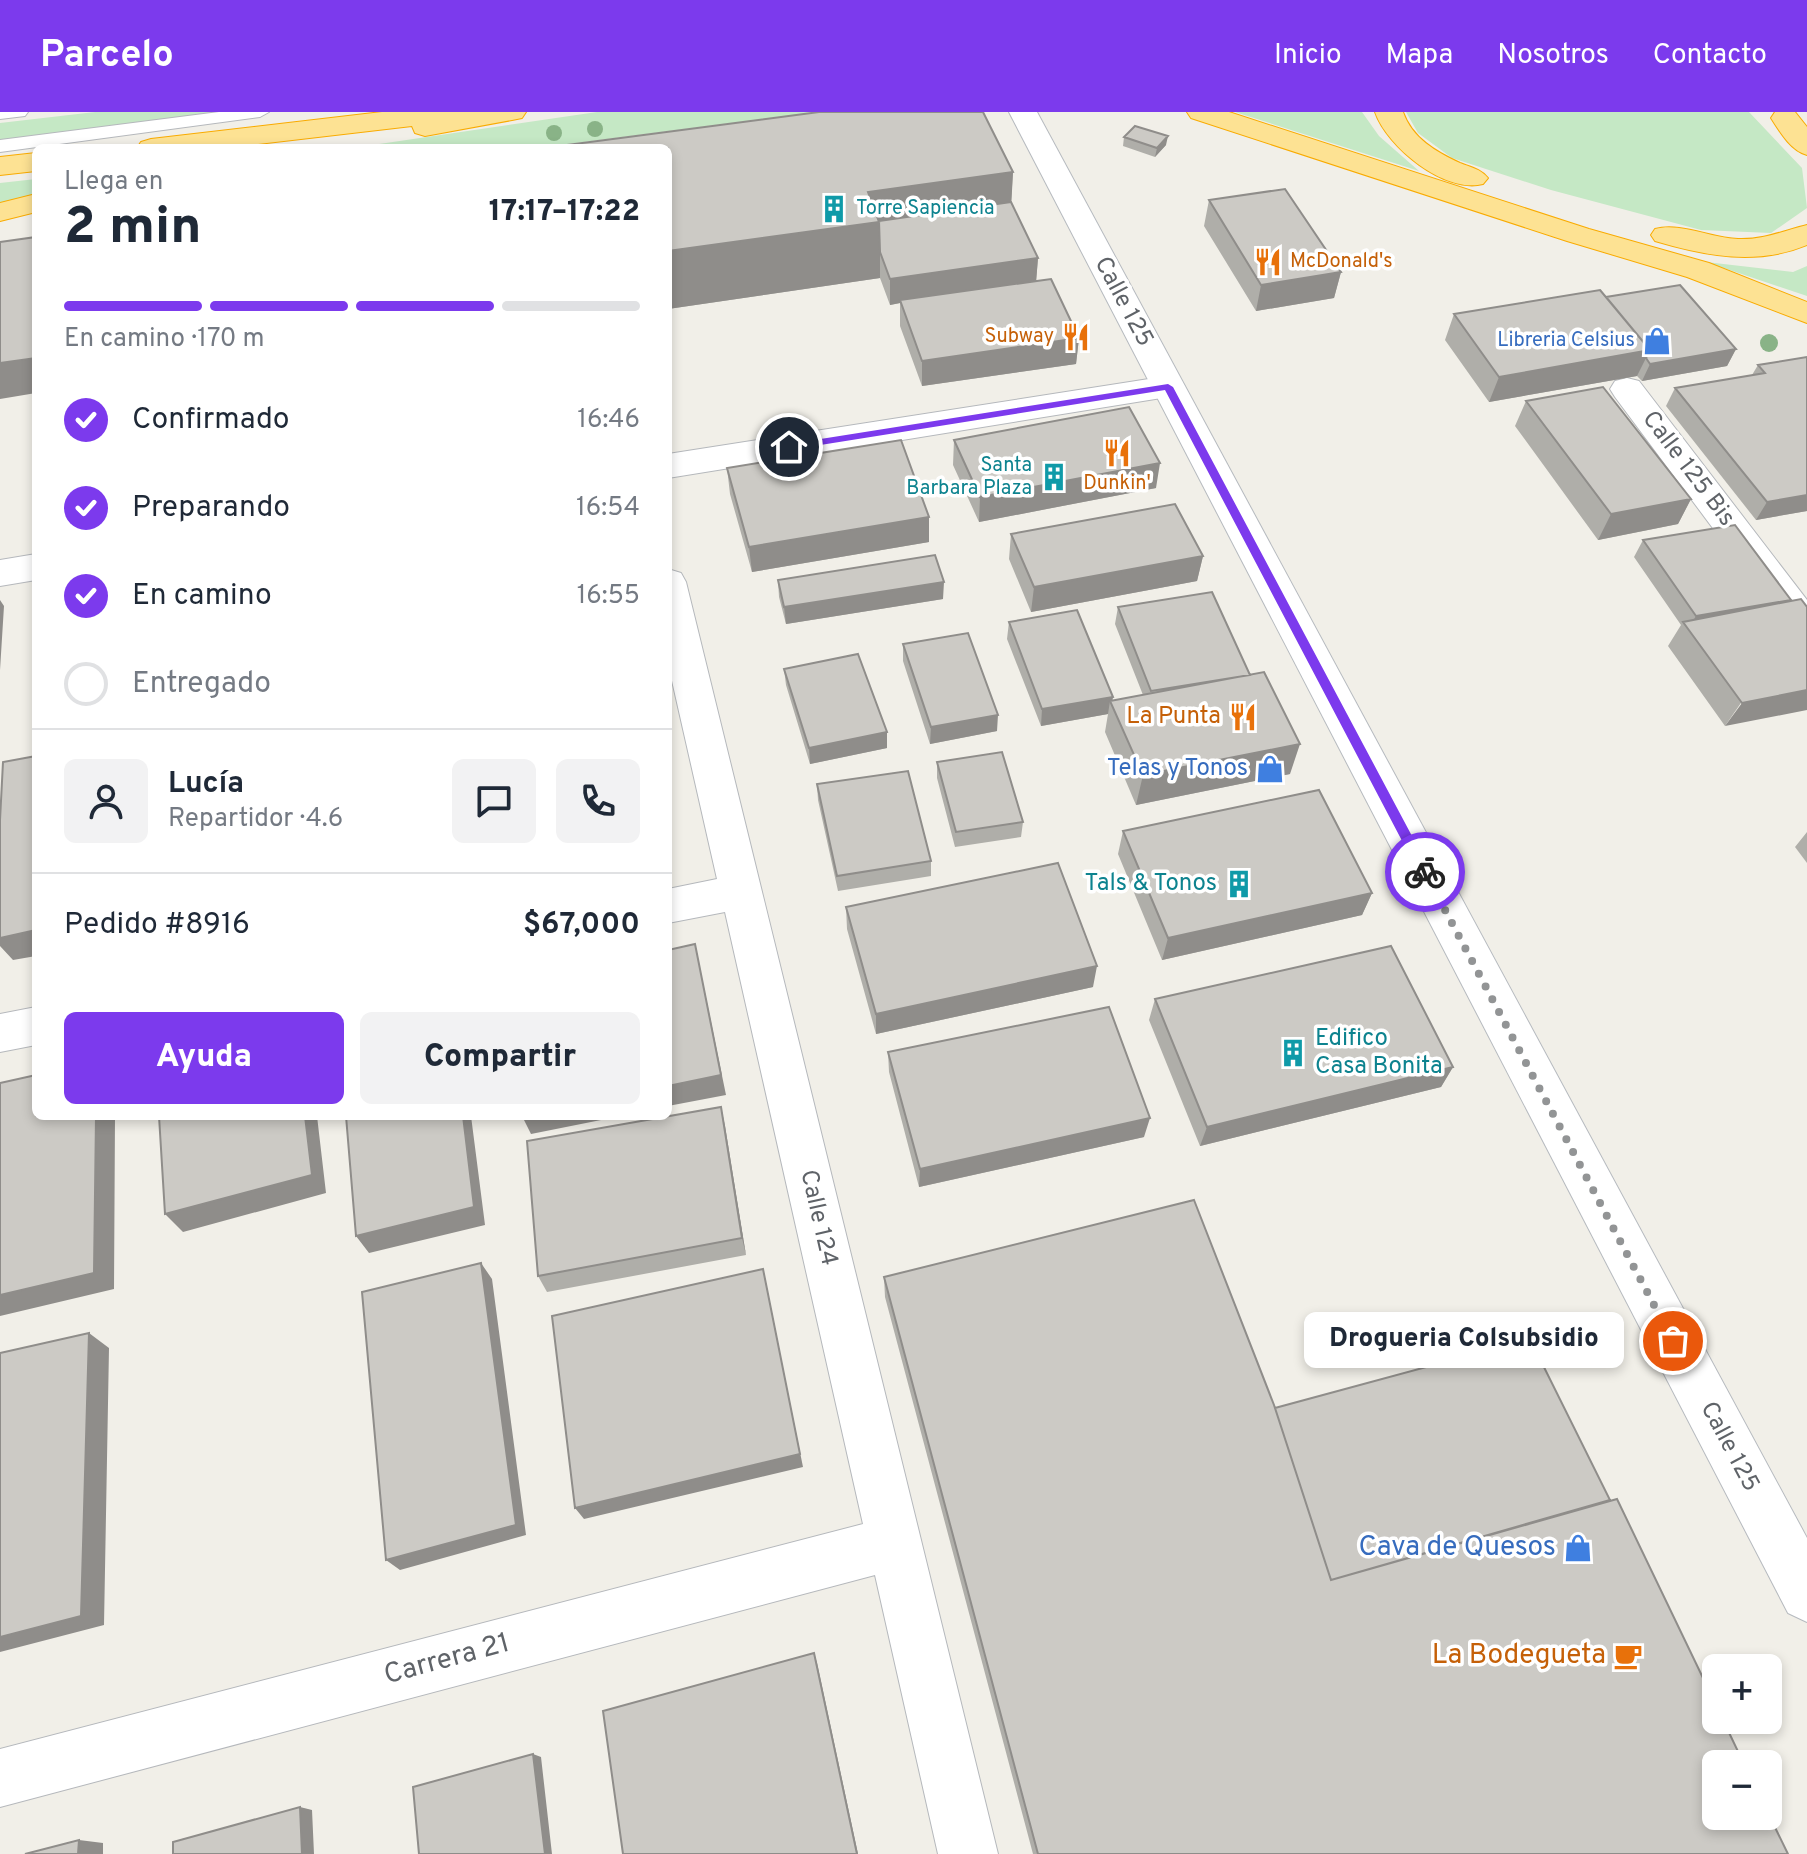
<!DOCTYPE html>
<html lang="es">
<head>
<meta charset="utf-8">
<style>
  :root { --surface:#fff; --page:#f2f2f3; --text:#1f2937; --muted:#747a83; --line:#e0e1e3; --accent:#7c3aed }
  body { margin:0; font-family:Overpass,sans-serif; background:var(--page); color:var(--text); height:100vh; display:flex; flex-direction:column; font-size:30px; white-space:nowrap }
  * { box-sizing:border-box; margin:0 }
  p { font-size:26px; color:var(--muted) }
  .icon { flex:none; width:44px; height:44px; fill:none; stroke:currentColor; stroke-width:2; stroke-linecap:round; stroke-linejoin:round }
  .map { position:relative; flex:1; overflow:hidden }
  .details { position:absolute; left:32px; top:32px; width:640px; height:976px; display:flex; flex-direction:column; background:var(--surface); border-radius:12px; box-shadow:0 4px 12px #0003 }
  .details>* { flex:none }
  .buttons { position:absolute; left:1702px; top:1542px; display:grid; gap:16px }
  .buttons a { display:grid; place-items:center; width:80px; height:80px; border-radius:12px; background:var(--surface); box-shadow:0 4px 12px #0003; font-size:40px }
  .pin { position:absolute; display:grid; place-items:center; width:68px; height:68px; color:#fff; margin:-34px; border:4px solid #fff; border-radius:50%; box-shadow:0 2px 8px #0007 }
  .courier { position:absolute; display:grid; place-items:center; width:80px; height:80px; margin:-40px; border:6px solid #7c3aed; border-radius:50%; background:#fff; color:#222; box-shadow:0 2px 10px #0007 }
  .bubble { position:absolute; height:56px; border-radius:12px; background:var(--surface); box-shadow:0 4px 12px #0003; font-size:26px; font-weight:800; line-height:56px; text-align:center }
  .overview em { font-style:normal; font-weight:800 }
  .overview div { display:flex; flex-direction:column-reverse }
  .overview { display:flex; align-items:center; justify-content:space-between; height:136px; padding:0 32px }
  h1 { font-size:52px; font-weight:800; line-height:60px }
  .bar { display:grid; grid-template-columns:repeat(4,1fr); gap:12px 8px; align-content:center; height:96px; padding:0 32px }
  .bar i { height:10px; border-radius:6px; background:var(--line) }
  .bar .on { background:var(--accent) }
  .bar p { grid-column:span 4 }
  .line { display:flex; align-items:center; gap:20px; padding:0 32px; border-top:2px solid var(--line) }
  .line div { flex:1 }
  .round { display:grid; place-items:center; flex:none; width:84px; height:84px; border-radius:12px; background:var(--page) }
  ol { padding:0 32px; list-style:none }
  li { display:flex; align-items:center; gap:24px; height:88px }
  li p { margin-inline-start:auto }
  li .icon { padding:8px; border-radius:50%; background:var(--accent); color:#fff; stroke-width:4 }
  li:last-child { color:var(--muted) }
  li i { width:44px; height:44px; border:4px solid var(--line); border-radius:50% }
  .button { display:flex; gap:16px; margin-top:auto; padding:16px 32px }
  .button a { flex:1; height:92px; border-radius:12px; background:var(--accent); color:#fff; font-size:32px; font-weight:800; line-height:92px; text-align:center }
  .button a+a { background:var(--page); color:var(--text) }
  header { display:flex; align-items:center; gap:48px; box-sizing:border-box; height:112px; padding:0 40px; background:var(--accent); color:#fff }
  header strong { font-size:38px }
  nav { display:flex; gap:44px; margin-inline-start:auto; font-size:28px }
  .map>svg:first-child { display:block }
  .green { fill:#c5e8c5 }
  .lines { fill:none; stroke-linecap:round; stroke-linejoin:round }
  .lane-casing { stroke:#b5b8bc; stroke-width:2 }
  .street-casing { stroke:#b5b8bc; stroke-width:2 }
  .secondary-casing { stroke:#b6babf; stroke-width:2 }
  .highway-casing { stroke:#f9ab00; stroke-width:2 }
  .lane { fill:#fff; fill-rule:evenodd }
  .street { fill:#fff; fill-rule:evenodd }
  .secondary { fill:#fff; fill-rule:evenodd }
  .highway { fill:#fde293; fill-rule:evenodd }
  .tree { fill:#89b387 }
  .wall { fill:#afaea9 }
  .shaded-wall { fill:#8f8d8a }
  .building { fill:#cccac5; stroke:#8f8d8a; stroke-width:2 }
  .route { fill:#7c3aed }
  .done { stroke:#929495; stroke-width:8; stroke-dasharray:0 14.4 }
  .labels { text-anchor:middle; dominant-baseline:central; stroke-width:7; stroke-linejoin:round; paint-order:stroke }
  .far-culture-label { font-size:20px; fill:#0d838f; stroke:#fff; text-anchor:start }
  .far-food-label { font-size:20px; fill:#c56008; stroke:#fff; text-anchor:start }
  .far-shop-label { font-size:20px; fill:#366cbe; stroke:#fff; text-anchor:end }
  .street-label { font-size:24px; fill:#5f6368; stroke:#fff }
  .food-label { font-size:24px; fill:#c56008; stroke:#fff; text-anchor:end }
  .shop-label { font-size:24px; fill:#366cbe; stroke:#fff; text-anchor:end }
  .culture-label { font-size:24px; fill:#0d838f; stroke:#fff; text-anchor:end }
  .near-shop-label { font-size:28px; fill:#366cbe; stroke:#fff; text-anchor:end }
  .near-food-label { font-size:28px; fill:#c56008; stroke:#fff; text-anchor:end }
  .near-street-label { font-size:28px; fill:#5f6368; stroke:#fff }
</style>
</head>
<body>
<header>
<strong>Parcelo</strong>
<nav><a>Inicio</a><a>Mapa</a><a>Nosotros</a><a>Contacto</a></nav>
</header>
<div class="map">
<svg width="1807" height="1742" viewBox="0 0 1807 1742">
  <rect width="100%" height="100%" fill="#f1efe8"/>
  <path class="green" d="M95,0H215L0,30V11Z
    M597,0H818L537,36H352Z
    M1235,0H1362L1379,24L1419,59Z
    M1406,0H1749L1802,56L1807,96L1771,121L1701,118L1551,78L1452,46L1418,21Z
    M36,67V85L0,93V71Z
    M1706,150L1793,160L1807,154V184Z"/>
  <g class="lines">
    <defs>
      <path id="lane" d="M0,0H28L25,4L0,7Z
        M219,0H269L260,5L0,40V28Z"/>
      <path id="street" d="M1168,264L1180,267L1185,275L1180,283L668,366V342Z
        M1627,266L1639,269L1807,488V529L1794,525L1615,285L1610,277L1615,269Z
        M36,442V468L0,474V448Z
        M668,457L681,461L686,470L998,1742H938L875,1463L0,1695V1637L863,1412L725,800L668,811V777L717,767L668,551Z
        M36,895V933L0,940V902Z"/>
      <path id="secondary" d="M1009,0H1037L1807,1426V1510L1788,1501Z"/>
      <path id="highway" d="M382,0H526L522,6L512,8L425,24L415,21L412,14L223,36H137L141,30L151,27Z
        M1187,0H1229L1589,117L1709,151L1807,190V211L1687,165L1567,129L1191,6Z
        M1375,0H1403C1412,26 1436,40 1460,51C1470,55 1481,57 1488,66L1483,72C1445,82 1387,35 1375,0Z
        M1775,0H1795L1807,15V43C1791,39 1780,20 1771,6Z
        M36,41V59L0,63V45Z
        M36,82V100L0,109V91Z
        M1807,113V133C1757,154 1706,144 1655,129L1651,123L1655,117C1680,110 1711,126 1738,127C1763,128 1783,119 1807,113Z"/>
    </defs>
    <use href="#lane" class="lane-casing"/>
    <use href="#street" class="street-casing"/>
    <use href="#secondary" class="secondary-casing"/>
    <use href="#highway" class="highway-casing"/>
    <use href="#lane" class="lane"/>
    <use href="#street" class="street"/>
    <use href="#secondary" class="secondary"/>
    <use href="#highway" class="highway"/>
  </g>
  <g class="tree">
    <circle cx="595" cy="17" r="8"/>
    <circle cx="554" cy="21" r="8"/>
    <circle cx="1769" cy="231" r="9"/>
  </g>
  <path class="wall" d="M1124,25L1166,33L1155,45L1123,34Z
    M1013,60L1011,90L1038,146L1036,169L1079,226L1076,252L922,274L900,214V191L890,193L880,166L668,197Z
    M1209,88L1341,160L1334,186L1256,199L1204,114Z
    M1606,185L1736,237L1727,254L1642,269L1637,264L1489,290L1445,228L1454,202Z
    M1807,245V399L1756,408L1666,294L1675,276L1752,263L1758,253Z
    M1526,289L1691,387L1678,412L1598,428L1515,314Z
    M954,328L1156,376L979,410L953,353Z
    M727,356L929,430L752,460L730,382Z
    M1011,422L1203,444L1197,469L1031,500L1009,447Z
    M1643,428L1807,495L1725,614L1668,534L1681,513L1634,445Z
    M778,468L943,487L786,512L779,485Z
    M1118,495L1290,662L1136,693L1105,620L1108,602L1041,614L1007,527L1009,510L1112,589L1143,583L1115,512Z
    M903,532L997,619L930,632L903,549Z
    M784,557L887,636L810,652L786,573Z
    M937,650L1023,710L1021,725L955,735L937,666Z
    M817,672L931,749V764L838,779L818,688Z
    M1123,719L1372,781L1362,803L1162,848L1118,742Z
    M1807,720V751L1795,735Z
    M846,795L1093,875L876,922L847,817Z
    M1155,887L1453,955L1441,975L1200,1034L1149,908Z
    M888,940L1144,1025L919,1075L889,960Z
    M721,995L746,1143L547,1180L538,1164Z
    M884,1165L1275,1296L1788,1742H1033L885,1185Z"/>
  <path class="shaded-wall" d="M1168,24L1166,33L1155,45L1157,36Z
    M1013,60L1010,116L880,135V166L668,197V139L868,80Z
    M1038,146L1036,171L900,188V191L890,193V167Z
    M1341,160L1334,186L1256,199L1261,173Z
    M1079,226L1076,252L922,274V249Z
    M1736,237L1727,254L1642,269L1650,252Z
    M1650,238L1637,264L1489,290L1499,265Z
    M36,246V281L0,287V251Z
    M1160,351L1156,376L979,410L980,385Z
    M1807,383V399L1756,408L1767,390Z
    M1691,387L1678,412L1598,428L1611,402Z
    M929,405V430L752,460L749,435Z
    M1203,444L1197,469L1031,500L1034,475Z
    M944,470L943,487L786,512L784,495Z
    M0,488L4,494L0,558Z
    M1791,488L1780,505L1688,517L1696,504Z
    M1807,578V598L1725,614L1742,591Z
    M1113,585L1112,592L1110,589L1108,602L1041,614L1042,597Z
    M998,603L997,619L930,632L931,615Z
    M887,620V636L810,652L809,636Z
    M1300,632L1290,662L1136,693L1143,663Z
    M1372,781L1362,803L1162,848L1168,826Z
    M36,818V844L13,848L0,834V826Z
    M695,832L726,983L668,994V974Z
    M1097,854L1093,875L876,922V902Z
    M1453,955L1441,975L1200,1034L1207,1015Z
    M721,995L725,1014L746,1143L742,1126Z
    M96,1004H115L114,1177L0,1204V1183Z
    M305,1004H317L326,1081L183,1120L165,1102Z
    M463,1004H471L485,1113L369,1141L356,1124Z
    M522,1004H621L531,1022Z
    M1150,1006L1144,1025L919,1075L920,1057Z
    M481,1151L492,1167L526,1423L400,1458L386,1448Z
    M763,1157L803,1355L584,1407L575,1396Z
    M89,1221L109,1236L104,1513L0,1540V1525Z
    M814,1541L817,1551L858,1742H857Z
    M533,1642L541,1645L552,1742H545Z
    M300,1695L312,1698L314,1742H302Z
    M79,1728L103,1731V1742H78Z"/>
  <path class="building" d="M819,0H983L1013,60L868,80L879,110L668,139V36H544Z
    M1135,14L1168,24L1157,36L1124,25Z
    M1285,77L1341,160L1261,173L1209,88Z
    M1011,90L1038,146L890,167L880,140L879,109Z
    M36,125V246L0,251V130Z
    M1051,167L1079,226L922,249L900,188Z
    M1680,173L1736,237L1650,252L1646,246L1650,238L1606,185Z
    M1600,178L1650,238L1499,265L1454,202Z
    M1807,245V383L1767,390L1675,276L1765,261L1758,253Z
    M1603,275L1691,387L1611,402L1526,289Z
    M1129,295L1160,351L980,385L954,328Z
    M901,328L929,405L749,435L727,356Z
    M1175,392L1203,444L1034,475L1011,422Z
    M1735,413L1791,488L1696,504L1643,428Z
    M935,443L944,470L784,495L778,468Z
    M1212,480L1250,563L1151,579L1118,495Z
    M1801,487L1807,495V578L1742,591L1683,510Z
    M1077,498L1113,585L1042,597L1009,510Z
    M968,521L998,603L931,615L903,532Z
    M858,542L887,620L809,636L784,557Z
    M1264,560L1300,632L1143,663L1110,589Z
    M1002,640L1023,710L956,720L937,650Z
    M36,644V818L0,826V708L3,650Z
    M908,659L931,749L837,764L817,672Z
    M1319,678L1372,781L1168,826L1123,719Z
    M1058,751L1097,854L876,902L846,795Z
    M695,832L721,963L668,974V838Z
    M1391,834L1453,955L1207,1015L1155,887Z
    M1109,895L1150,1006L920,1057L888,940Z
    M36,963V1004H96L94,1161L0,1183V971Z
    M721,995L742,1126L538,1164L527,1029Z
    M159,1004H305L312,1063L165,1102Z
    M346,1004H463L474,1095L356,1124Z
    M1194,1088L1274,1293L1331,1468L1617,1387L1716,1593V1608H1723L1744,1652H1716V1704H1768V1701L1788,1742H1038L884,1165Z
    M481,1151L516,1413L386,1448L362,1180Z
    M763,1157L800,1342L575,1396L552,1204Z
    M89,1221L81,1504L0,1525V1241Z
    M1530,1227L1610,1388L1331,1468L1275,1296Z
    M814,1541L857,1742H623L603,1599Z
    M533,1642L545,1742H419L413,1675Z
    M300,1695L302,1742H173V1730Z
    M79,1728L78,1742H25Z"/>
  <path class="route" d="M1168,272L1173,275L1429,756V763H1420L1165,278L789,338L784,335L789,332Z"/>
  <g class="lines">
    <path class="done" d="M1425,760L1673,1229"/>
  </g>
  <defs>
    <symbol id="building-bare" viewBox="-9 -9 18 18"><path d="M-4-6H4V6H1V3H-1V6H-4ZM-2.5-4.3h1.7v1.8h-1.7ZM.8-4.3h1.7v1.8H.8ZM-2.5-1h1.7V.8h-1.7ZM.8-1h1.7V.8H.8Z" fill="#0f9aa8" stroke="#fff" stroke-width="2.5" paint-order="stroke"/></symbol>
    <symbol id="restaurant-bare" viewBox="-9 -9 18 18"><path d="M-5-6h1v4h1v-4h1v4h1v-4h1v5L-1.5 .5V6h-2V.5L-5-1ZM5-6V6H3V1.5H1.5Q1.5-4 5-6Z" fill="#e8710a" stroke="#fff" stroke-width="2.5" paint-order="stroke"/></symbol>
    <symbol id="shop-bare" viewBox="-9 -9 18 18"><path d="M-5-2.5h2.3a2.7 3.5 0 0 1 5.4 0H5L5.5 6h-11ZM-1.5-2.5h3a1.5 2.3 0 0 0-3 0Z" fill="#3f7fe0" stroke="#fff" stroke-width="2.5" paint-order="stroke"/></symbol>
    <symbol id="cafe-bare" viewBox="-9 -9 18 18"><path d="M-5.5-4.5H6V0H3Q3 3.5 0 3.5H-2.5Q-5.5 3.5-5.5 0ZM3-3.2v2h1.7v-2ZM-6 4.5H4V6H-6Z" fill="#e8710a" stroke="#fff" stroke-width="2.5" paint-order="stroke"/></symbol>
  </defs>
  <g fill-rule="evenodd">
    <use href="#building-bare" x="814" y="77" width="40" height="40"/>
    <use href="#restaurant-bare" x="1248" y="130" width="40" height="40"/>
    <use href="#restaurant-bare" x="1056" y="205" width="40" height="40"/>
    <use href="#shop-bare" x="1637" y="209" width="40" height="40"/>
    <use href="#restaurant-bare" x="1097" y="321" width="40" height="40"/>
    <use href="#building-bare" x="1034" y="345" width="40" height="40"/>
    <use href="#restaurant-bare" x="1223" y="585" width="40" height="40"/>
    <use href="#shop-bare" x="1250" y="637" width="40" height="40"/>
    <use href="#building-bare" x="1219" y="752" width="40" height="40"/>
    <use href="#building-bare" x="1273" y="921" width="40" height="40"/>
    <use href="#shop-bare" x="1558" y="1416" width="40" height="40"/>
    <use href="#cafe-bare" x="1608" y="1524" width="40" height="40"/>
  </g>
  <g class="labels">
    <g class="far-culture-label">
      <text x="856" y="97">Torre Sapiencia</text>
      <text x="1032" y="354" text-anchor="end">Santa<tspan x="1032" dy="23">Barbara Plaza</tspan></text>
    </g>
    <g class="far-food-label">
      <text x="1290" y="150">McDonald's</text>
      <text x="1054" y="225" text-anchor="end">Subway</text>
      <text x="1117" y="372" text-anchor="middle">Dunkin'</text>
    </g>
    <g class="far-shop-label">
      <text x="1635" y="229">Libreria Celsius</text>
    </g>
    <g class="street-label">
      <text transform="translate(1123 190) rotate(62)">Calle 125</text>
      <text transform="translate(1688 357) rotate(53)">Calle 125 Bis</text>
      <text transform="translate(818 1106) rotate(77)">Calle 124</text>
      <text transform="translate(1729 1335) rotate(62)">Calle 125</text>
    </g>
    <g class="food-label">
      <text x="1221" y="605">La Punta</text>
    </g>
    <g class="shop-label">
      <text x="1248" y="657">Telas y Tonos</text>
    </g>
    <g class="culture-label">
      <text x="1217" y="772">Tals &amp; Tonos</text>
      <text x="1315" y="927" text-anchor="start">Edifico<tspan x="1315" dy="28">Casa Bonita</tspan></text>
    </g>
    <g class="near-shop-label">
      <text x="1556" y="1436">Cava de Quesos</text>
    </g>
    <g class="near-food-label">
      <text x="1606" y="1544">La Bodegueta</text>
    </g>
    <g class="near-street-label">
      <text transform="translate(447 1548) rotate(-15)">Carrera 21</text>
    </g>
  </g>
</svg>
<div class="buttons">
<a>+</a>
<a>−</a>
</div>
<div class="pin" style="left:1673px;top:1229px;background:#ea580c"><svg class="icon" aria-label="bag" viewBox="0 0 24 24"><path d="M5 8h14l-1 12H6zM9 8a3 3 0 0 1 6 0"/></svg></div>
<div class="pin" style="left:789px;top:335px;background:#1f2937"><svg class="icon" aria-label="home" viewBox="0 0 24 24"><path d="M3 11l9-7 9 7M6 9v11h12V9"/></svg></div>
<div class="courier" style="left:1425px;top:760px"><svg class="icon" aria-label="bike" viewBox="0 0 24 24"><circle cx="6" cy="16" r="4"/><circle cx="18" cy="16" r="4"/><path d="M6 16l4-8h5l3 8M10 8l3 8H6M13 5h3"/></svg></div>
<div class="bubble" style="left:1304px;top:1200px;width:320px">Drogueria Colsubsidio</div>
<section class="details">
<div class="overview"><div><h1>2 min</h1><p>Llega en</p></div><em>17:17–17:22</em></div>
<div class="bar"><i class="on"></i><i class="on"></i><i class="on"></i><i></i><p>En camino · 170 m</p></div>
<ol>
<li><svg class="icon" aria-label="check" viewBox="0 0 24 24"><path d="M5 12l5 5 9-10"/></svg>Confirmado<p>16:46</p></li>
<li><svg class="icon" aria-label="check" viewBox="0 0 24 24"><path d="M5 12l5 5 9-10"/></svg>Preparando<p>16:54</p></li>
<li><svg class="icon" aria-label="check" viewBox="0 0 24 24"><path d="M5 12l5 5 9-10"/></svg>En camino<p>16:55</p></li>
<li><i></i>Entregado</li>
</ol>
<div class="line" style="height:144px"><a class="round"><svg class="icon" aria-label="person" viewBox="0 0 24 24"><circle cx="12" cy="8" r="4"/><path d="M4 21q1-7 8-7t8 7"/></svg></a><div><b>Lucía</b><p>Repartidor · 4.6</p></div><a class="round"><svg class="icon" aria-label="chat" viewBox="0 0 24 24"><path d="M4 5h16v11H9l-5 4z"/></svg></a><a class="round"><svg class="icon" aria-label="phone" viewBox="0 0 24 24"><path d="M5 4h4l2 5-3 2q2 4 5 5l2-3 5 2v4C11 20 4 13 5 4z"/></svg></a></div>
<div class="line" style="height:104px"><div>Pedido #8916</div><b>$67,000</b></div>
<div class="button"><a>Ayuda</a><a>Compartir</a></div>
</section>
</div>
</body>
</html>
